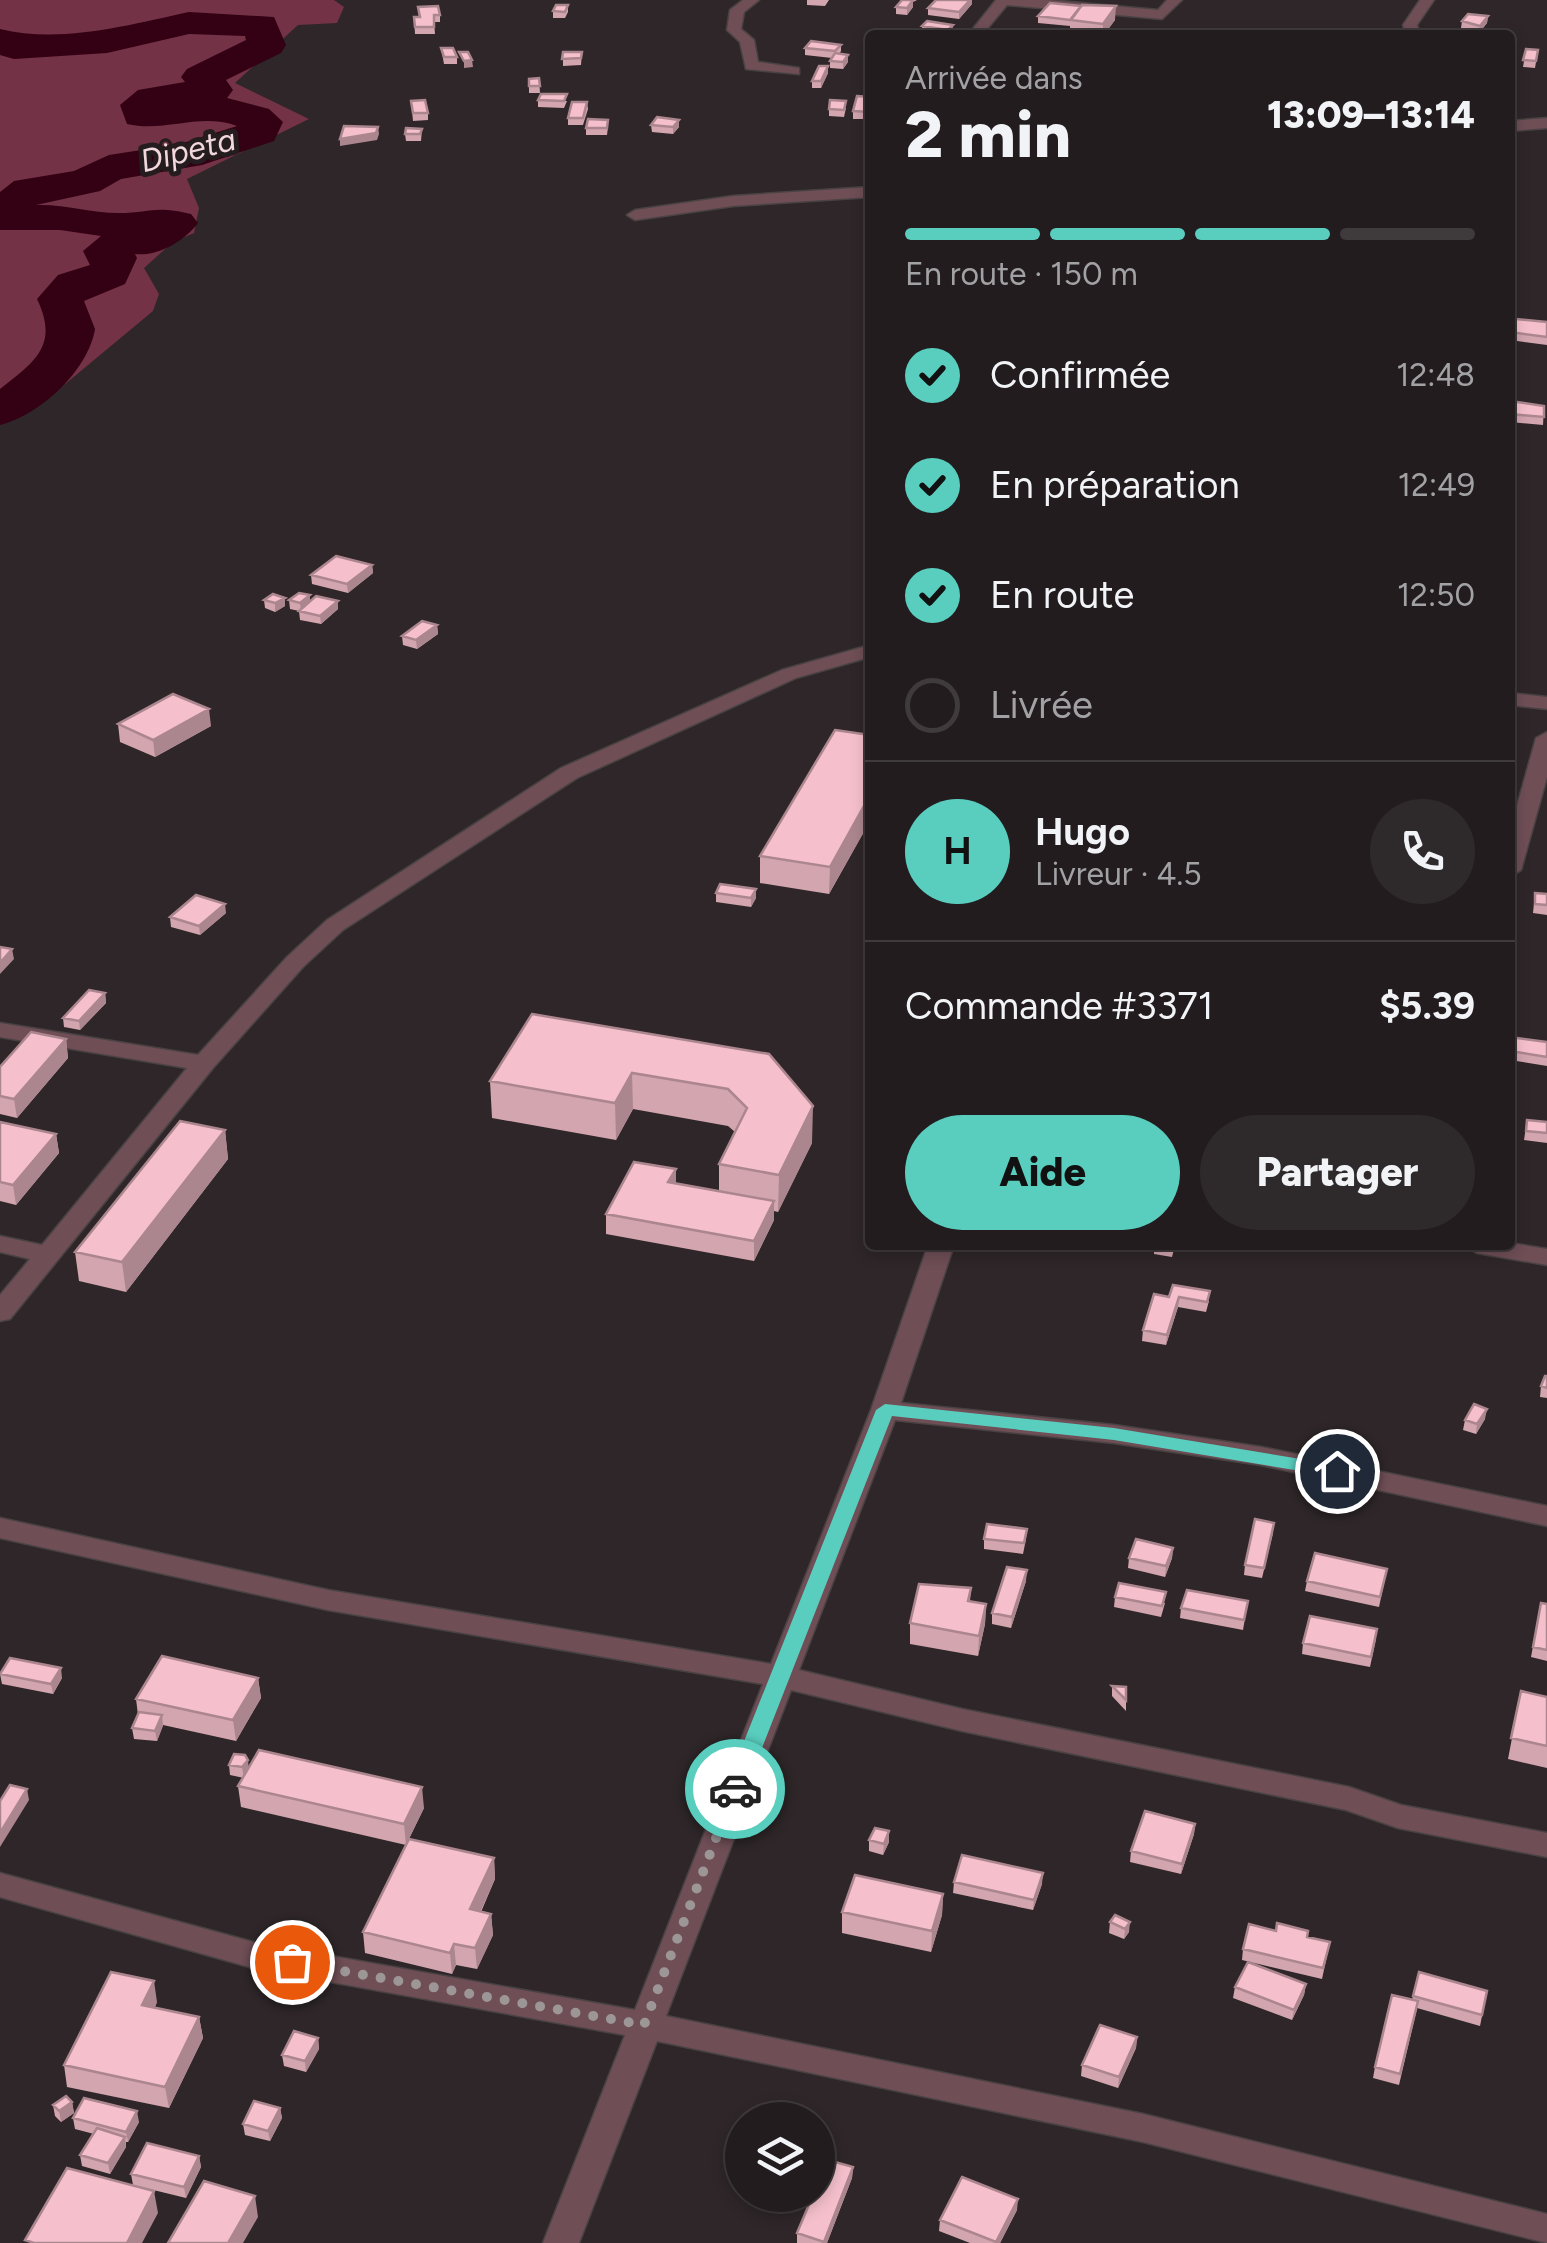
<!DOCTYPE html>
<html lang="fr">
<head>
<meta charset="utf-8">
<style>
  :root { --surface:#221c1e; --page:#2e292b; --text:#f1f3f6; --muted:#a2a1a4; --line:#3f3a3c; --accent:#59cebf }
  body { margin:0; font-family:Figtree,sans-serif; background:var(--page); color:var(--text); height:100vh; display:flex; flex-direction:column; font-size:38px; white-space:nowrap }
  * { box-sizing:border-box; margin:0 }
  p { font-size:32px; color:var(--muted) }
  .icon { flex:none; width:55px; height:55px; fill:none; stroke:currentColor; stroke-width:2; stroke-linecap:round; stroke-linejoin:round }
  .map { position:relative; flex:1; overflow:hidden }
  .drawer { position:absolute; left:865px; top:30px; width:650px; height:1220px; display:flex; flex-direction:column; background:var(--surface); border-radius:10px; box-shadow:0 5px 15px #0003,0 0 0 2px var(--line) }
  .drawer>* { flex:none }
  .tools { position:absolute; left:725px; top:2102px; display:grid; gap:20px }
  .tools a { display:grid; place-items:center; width:110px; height:110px; border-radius:50%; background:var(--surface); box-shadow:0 5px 15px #0003,0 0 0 2px var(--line); font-size:50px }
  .pin { position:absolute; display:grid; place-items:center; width:85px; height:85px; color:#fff; margin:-42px; border:5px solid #fff; border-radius:50%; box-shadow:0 2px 10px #0007 }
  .courier { position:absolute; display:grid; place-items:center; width:100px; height:100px; margin:-50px; border:8px solid #59cebf; border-radius:50%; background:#fff; color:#222; box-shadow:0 2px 12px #0007 }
  .overview em { font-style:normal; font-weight:800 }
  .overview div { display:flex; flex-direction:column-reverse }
  .overview { display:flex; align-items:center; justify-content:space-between; height:170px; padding:0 40px }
  h1 { font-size:65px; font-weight:800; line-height:75px }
  .bar { display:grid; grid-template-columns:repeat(4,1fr); gap:15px 10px; align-content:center; height:120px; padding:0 40px }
  .bar i { height:12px; border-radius:8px; background:var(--line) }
  .bar .current { background:var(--accent) }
  .bar p { grid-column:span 4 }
  .line { display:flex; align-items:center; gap:25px; padding:0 40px; border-top:2px solid var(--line) }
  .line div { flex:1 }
  .round { display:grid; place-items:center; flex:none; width:105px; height:105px; border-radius:52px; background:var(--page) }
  ol { padding:0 40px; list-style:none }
  li { display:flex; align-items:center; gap:30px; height:110px }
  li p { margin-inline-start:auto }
  li .icon { padding:10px; border-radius:50%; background:var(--accent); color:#111; stroke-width:4 }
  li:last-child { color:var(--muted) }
  li i { width:55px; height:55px; border:5px solid var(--line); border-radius:50% }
  .cta { display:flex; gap:20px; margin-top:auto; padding:20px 40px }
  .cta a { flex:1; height:115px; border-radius:60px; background:var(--accent); color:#111; font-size:40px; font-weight:800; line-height:115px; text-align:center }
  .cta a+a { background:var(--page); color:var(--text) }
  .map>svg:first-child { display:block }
  .green { fill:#733245 }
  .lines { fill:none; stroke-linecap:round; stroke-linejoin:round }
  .river { fill:#340114; fill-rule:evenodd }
  .minor-casing { stroke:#494243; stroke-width:3 }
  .minor { fill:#6f4e56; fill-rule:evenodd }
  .wall { fill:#d3a5af }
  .shaded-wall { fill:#ac868f }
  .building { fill:#f5c0cc; stroke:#ac868f; stroke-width:2.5 }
  .route { fill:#59cebf }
  .done { stroke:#9c9697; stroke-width:10; stroke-dasharray:0 18 }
  .labels { text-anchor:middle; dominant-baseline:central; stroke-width:10; stroke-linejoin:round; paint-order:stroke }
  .far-water-label { font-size:32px; font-style:italic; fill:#f0d8dd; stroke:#241c1e }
</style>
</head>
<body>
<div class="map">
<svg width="1547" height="2243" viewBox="0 0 1547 2243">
  <rect width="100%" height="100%" fill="#2e2628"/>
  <path class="green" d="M0,0H334L344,7L337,23L298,25L235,83L309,119L187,179L199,208L194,233L173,242L144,268L159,294L153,311L58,390L0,423Z"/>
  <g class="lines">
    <path class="river" d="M189,12L274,17L286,45L281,53L226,80L233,90L227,98L269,109L283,122L274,141L202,165L121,179L100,191L36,205C65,204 90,213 118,213C151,213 154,205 191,214L198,223C185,241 157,257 135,254L137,258L125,284L84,301L95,329C88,371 40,415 0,425V389C36,361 59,345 37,299L58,275L90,265L83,251L101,236L60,230H0V192L14,181L74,171L109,155L180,144L237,126C199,112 165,133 127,124L120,105L138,90L185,82L181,77L187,69L246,40L245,36L189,34L107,53L14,59L0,55V29C60,44 129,25 189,12Z"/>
    <defs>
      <path id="minor" d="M743,0H759L744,12L741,29L754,40L758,62L799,68V74L746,69L740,42L727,30L730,10Z
        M996,0H1048L1158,10L1167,0H1182L1162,19L1007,5L982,35H968Z
        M1420,0H1434L1417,25L1420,35H1406L1403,25Z
        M1547,118V128L1510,131V121Z
        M870,187V197L733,206L635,220L627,215L635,210L733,196Z
        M870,645V657L796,678L577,778L343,930L303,967L213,1068L10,1319L0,1321V1295L30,1259L0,1252V1236L42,1245L187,1068L0,1037V1023L198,1055L287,957L327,920L561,768L782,670Z
        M1510,693L1547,697V709L1510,705Z
        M1547,732V777L1521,870L1510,877V831L1536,738Z
        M1510,1243L1547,1249V1265L1477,1253L1464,1245Z
        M928,1245H954L901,1403L1114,1425L1261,1447L1547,1506V1526L1261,1465L1114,1443L895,1420L799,1670L962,1709L1349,1787L1401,1805L1547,1833V1857L1398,1828L1346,1810L962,1731L791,1690L666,2016L1143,2114L1547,2214V2243L1143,2142L657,2041L579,2243H543L625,2035L253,1968L0,1897V1873L253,1942L635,2010L763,1684L328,1610L0,1538V1518L328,1590L771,1664L871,1410Z"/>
    </defs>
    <use href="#minor" class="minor-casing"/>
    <use href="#minor" class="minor"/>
  </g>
  <path class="wall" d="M807,0H829L825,6L807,5Z
    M902,0H917L913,2V7L907,15L896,14V7Z
    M936,0H972V4L959,19L928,15V8Z
    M568,5V12L565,18H553V11Z
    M418,7L440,15V22H434L435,34H415L414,17H419Z
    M1038,16L1115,20L1104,35H1081L1070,34V26L1038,23Z
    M1488,16L1487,23L1479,33L1461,28L1462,21Z
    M953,25L952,32L949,35L922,33V26Z
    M841,45V51L839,54L848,62L843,69L830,68V61L832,58L805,55V48Z
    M441,48L457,57V64H444Z
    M1526,49L1538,50L1535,68L1523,67Z
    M563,52H582L581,65L563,66Z
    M828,66V73L821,88H812V81Z
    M539,78L540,93H529V79Z
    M870,97V119H853V111Z
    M538,100L567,101L564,108L538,107Z
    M411,101L428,113V120L413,121Z
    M587,102L588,109L583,125H568V118Z
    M846,108L844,117L829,116V109Z
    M651,125L679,127L673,134L652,132Z
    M608,127L607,135H586V128Z
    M422,129L421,141H406L405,134Z
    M1547,322V345L1510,340V330Z
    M1510,401L1544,406L1543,425L1510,422Z
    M372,565L373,573L348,593L312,584L311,575Z
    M264,600L285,606L275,612L265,608Z
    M289,600L310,601L338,609L321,624L300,620L299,611L290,609Z
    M437,625L438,634L417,649L403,645L402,636Z
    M118,724L211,726L155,757L120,742Z
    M870,735V821L829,894L760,883V856Z
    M716,893L756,898L751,907L716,902Z
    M1535,893L1547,894V915L1533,913Z
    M226,913L200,935L171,927L170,917Z
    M105,993L106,1003L80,1030L64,1027L63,1018Z
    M1510,1037L1547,1042V1066L1510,1060Z
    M66,1039L68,1058L17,1118L0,1114V1067Z
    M769,1054L812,1143L778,1212L774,1211V1220L754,1261L606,1234V1214L676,1169V1183L719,1191V1164L735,1132L728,1126L633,1109L616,1140L492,1118L490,1081Z
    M1527,1120L1547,1122V1143L1524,1140Z
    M0,1122L56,1134L59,1153L16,1205L0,1201Z
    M225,1130L228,1159L126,1292L79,1281L75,1252Z
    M1154,1245H1175L1172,1257L1154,1254Z
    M1173,1285L1209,1301L1206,1312L1178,1307L1166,1345L1142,1341L1143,1330L1169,1297Z
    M1547,1376V1398L1540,1397L1541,1386Z
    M1485,1419L1476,1434L1463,1430L1465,1420Z
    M1273,1533L1262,1578L1244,1575L1245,1565Z
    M984,1539H1026L1023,1554L984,1549Z
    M1173,1548L1172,1558L1165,1577L1128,1568L1129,1558Z
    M1387,1569L1379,1607L1305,1591L1307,1581Z
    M1026,1581L1011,1628L992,1624V1613Z
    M971,1588L970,1601L986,1604L985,1624L978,1656L910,1644V1623Z
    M1115,1597L1165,1603L1161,1617L1114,1607Z
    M1248,1601L1243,1630L1180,1618L1181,1608Z
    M1541,1603L1547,1604V1661L1531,1657Z
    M1376,1639L1370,1667L1302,1654L1303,1643Z
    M0,1674L62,1678L53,1694L2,1684Z
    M258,1678L261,1698L236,1741L163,1725L157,1741L134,1739L132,1728L138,1715L136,1699Z
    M1112,1686L1126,1700V1711L1112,1696Z
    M1521,1691L1547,1697V1768L1508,1759Z
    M229,1765L249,1768L424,1808L406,1845L241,1807L238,1786L244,1778L230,1775Z
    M1195,1824L1194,1834L1181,1874L1130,1862L1131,1851Z
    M889,1831V1842L883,1855L869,1851V1840Z
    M494,1858L495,1879L481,1912L491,1914L493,1935L477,1969L456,1965L452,1974L365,1953L363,1932Z
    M954,1882L1042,1884L1033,1910L953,1893Z
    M943,1894L942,1915L931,1952L842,1933V1912Z
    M1115,1915L1129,1932L1124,1939L1109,1933L1110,1922Z
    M1308,1937L1330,1942L1322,1979L1242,1960L1243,1949Z
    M1419,1972L1487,1991L1480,2026L1417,2008L1399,2085L1373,2078L1375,2067L1412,2000Z
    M1306,1984L1304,1995L1292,2020L1233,1998L1235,1987Z
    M157,2002L155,2007L199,2017L203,2038L169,2108L67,2087L64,2065Z
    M1137,2037L1136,2048L1118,2088L1081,2076L1082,2065Z
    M318,2038L319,2049L306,2072L284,2066L282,2055Z
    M72,2102L74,2113L61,2122L55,2116L53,2105Z
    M280,2108L282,2118L270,2141L245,2135L243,2124Z
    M73,2118L139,2122L128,2142H126V2147L110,2174L82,2166L80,2155L94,2134L75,2129Z
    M199,2156L201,2167L186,2198L133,2185L131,2174Z
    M853,2167L852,2178L827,2243H797V2233Z
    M1017,2210L1000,2243H970L939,2231L940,2220Z"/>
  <path class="shaded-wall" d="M913,0V7L907,15V8Z
    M970,0H972V4L959,19V12Z
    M1116,6L1115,20L1103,35V24Z
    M1488,16L1487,23L1479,33L1480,26Z
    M848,55V62L843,69V62Z
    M472,60L473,67L464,68V61Z
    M828,66V73L821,88V81Z
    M679,120V127L673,134V127Z
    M378,127L379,134L377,140L340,146V139Z
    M372,565L373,573L348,593L347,584Z
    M310,595V604L301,612L300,603Z
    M285,598V606L275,612V603Z
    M338,601V609L321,624L320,616Z
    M437,625L438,634L417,649L416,640Z
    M209,709L211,726L155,757L153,740Z
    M870,795V821L829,894L830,867Z
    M756,889V898L751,907V898Z
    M225,904L226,913L200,935L199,926Z
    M12,949L14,959L0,974V963Z
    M105,993L106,1003L80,1030L79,1021Z
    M66,1039L68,1058L17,1118L14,1099Z
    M632,1073L633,1109L616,1140L615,1103Z
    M813,1106L812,1143L778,1212L779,1175Z
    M225,1130L228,1159L126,1292L122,1262Z
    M56,1134L59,1153L16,1205L13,1185Z
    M676,1169V1189L668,1182Z
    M774,1201V1220L754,1261V1241Z
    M1179,1297L1178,1307L1166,1345L1167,1335Z
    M1487,1409L1485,1419L1476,1434L1477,1424Z
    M1173,1548L1172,1558L1165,1577L1166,1566Z
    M1027,1570L1026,1581L1011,1628L1012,1617Z
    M986,1604L985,1624L978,1656L979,1636Z
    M61,1668L62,1678L53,1694L51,1684Z
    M258,1678L261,1698L236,1741L233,1720Z
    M162,1715L163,1726L157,1741L155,1731Z
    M248,1760L249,1770L244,1778L242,1767Z
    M422,1787L424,1808L406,1845L404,1824Z
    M27,1789L29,1800L0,1847V1833Z
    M1195,1824L1194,1834L1181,1874L1182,1864Z
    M889,1831V1842L883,1855L884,1844Z
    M494,1858L495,1879L472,1930L470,1909Z
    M1043,1873L1042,1884L1033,1910L1034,1900Z
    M943,1894L942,1915L931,1952L932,1931Z
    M491,1914L493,1935L477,1969L475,1948Z
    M1130,1922L1129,1932L1124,1939L1125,1929Z
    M454,1944L456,1965L452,1974L450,1953Z
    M154,1981L157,2002L146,2026L142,2005Z
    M1306,1984L1304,1995L1292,2020L1294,2010Z
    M199,2017L203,2038L169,2108L165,2087Z
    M1137,2037L1136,2048L1118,2088L1119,2077Z
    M318,2038L319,2049L306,2072L305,2061Z
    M72,2102L74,2113L61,2122L59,2111Z
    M280,2108L282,2118L270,2141L268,2131Z
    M137,2111L139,2122L128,2142L126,2132Z
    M125,2137L126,2147L110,2174L108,2163Z
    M199,2156L201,2167L186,2198L184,2187Z
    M853,2167L852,2178L827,2243H824Z
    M154,2191L158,2213L142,2243H127Z
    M255,2196L258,2217L243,2243H228Z
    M1018,2199L1017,2210L1000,2243H996Z"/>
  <path class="building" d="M902,0H913L907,8L896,7Z
    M936,0H970L959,12L928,8Z
    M1050,3L1081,6L1070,20L1038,16Z
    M556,5H568L565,12L553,11Z
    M1082,5L1116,6L1103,24L1071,20Z
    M438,6L440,15H434V27H415L414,17H420L418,7Z
    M1468,14L1488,16L1480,26L1462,21Z
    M927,21L953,25L948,30L922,26Z
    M811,41L841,45L835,51L805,48Z
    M441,48H453L457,57H444Z
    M1526,49L1538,50L1536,61L1523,60Z
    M459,52H468L472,60L464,61Z
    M563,52H582L581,58L562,59Z
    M835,53L848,55L843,62L830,61Z
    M819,66H828L821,81H812Z
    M539,78L540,86H529V79Z
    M541,94H567L564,101L538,100Z
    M857,96L870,97V112L853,111Z
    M425,100L428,113H413L411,101Z
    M830,100L846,101L844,110L829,109Z
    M572,102H587L583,118H568Z
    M657,117L679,120L673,127L651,125Z
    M588,119L608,120L607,128H586Z
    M344,126L378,127L376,133L340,139Z
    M406,128L422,129L420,134H405Z
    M1516,319L1547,322V337L1510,332Z
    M1510,401L1544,406V417L1510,414Z
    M1510,474H1515L1513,493H1510Z
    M336,556L372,565L347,584L311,575Z
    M299,593L310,595L300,603L289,600Z
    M273,594L285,598L275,603L264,600Z
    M316,596L338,601L320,616L299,611Z
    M422,621L437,625L416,640L402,636Z
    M173,694L209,709L153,740L118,724Z
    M835,730L870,735V795L830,867L760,856Z
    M720,884L756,889L751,898L716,893Z
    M1535,893L1547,894V905L1535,904Z
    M196,895L225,904L199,926L170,917Z
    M0,947L12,949L0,963Z
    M89,990L105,993L79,1021L63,1018Z
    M532,1014L769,1054L813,1106L779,1175L719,1164L747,1108L728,1089L632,1073L615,1103L490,1081Z
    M31,1032L66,1039L14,1099L0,1096V1067Z
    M1510,1037L1547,1042V1057L1510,1051Z
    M1527,1120L1547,1122V1133L1526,1131Z
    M180,1121L225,1130L122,1262L75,1252Z
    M0,1122L56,1134L13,1185L0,1182Z
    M634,1162L676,1169L668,1182L774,1201L754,1241L606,1214Z
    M1173,1285L1210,1291L1207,1302L1179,1297L1167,1335L1143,1330L1154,1294L1169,1297Z
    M1545,1376H1547V1388L1541,1386Z
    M1474,1404L1487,1409L1477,1424L1465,1420Z
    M1255,1519L1274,1523L1264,1568L1245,1565Z
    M987,1524L1027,1529L1024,1543L984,1539Z
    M1136,1539L1173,1548L1166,1566L1129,1558Z
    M1315,1553L1387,1569L1380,1597L1307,1581Z
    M1007,1567L1027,1570L1012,1617L992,1613Z
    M1119,1583L1166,1592L1162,1606L1115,1597Z
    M919,1584L971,1588L968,1601L986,1604L979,1636L910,1623Z
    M1187,1590L1248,1601L1244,1620L1181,1608Z
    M1541,1603L1547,1604V1650L1533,1647Z
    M1310,1616L1377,1629L1371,1657L1303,1643Z
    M162,1656L258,1678L233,1720L136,1699Z
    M10,1658L61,1668L51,1684L0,1674Z
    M1112,1686L1126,1687V1700Z
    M1521,1691L1547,1697V1746L1511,1738Z
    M139,1712L162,1715L155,1731L132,1728Z
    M259,1750L422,1787L404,1824L238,1786Z
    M234,1754L245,1755L248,1760L242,1767L229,1765Z
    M10,1785L27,1789L0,1833V1801Z
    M1145,1811L1195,1824L1182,1864L1131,1851Z
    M875,1828L889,1831L884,1844L869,1840Z
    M409,1839L494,1858L470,1909L491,1914L475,1948L454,1944L450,1953L363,1932Z
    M962,1855L1043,1873L1034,1900L954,1882Z
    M855,1875L943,1894L932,1931L842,1912Z
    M1115,1915L1130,1922L1125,1929L1110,1922Z
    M1277,1923L1308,1931L1307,1937L1330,1942L1323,1968L1243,1949L1249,1924L1276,1931Z
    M1248,1962L1306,1984L1294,2010L1235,1987Z
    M111,1972L154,1981L142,2005L199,2017L165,2087L64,2065Z
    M1419,1972L1487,1991L1482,2015L1413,1996Z
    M1392,1995L1418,2001L1400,2074L1375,2067Z
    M1100,2025L1137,2037L1119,2077L1082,2065Z
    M294,2031L318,2038L305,2061L282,2055Z
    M66,2096L72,2102L59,2111L53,2105Z
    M84,2098L137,2111L126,2132L73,2118Z
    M254,2101L280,2108L268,2131L243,2124Z
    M97,2128L125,2137L108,2163L80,2155Z
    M147,2143L199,2156L184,2187L131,2174Z
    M828,2160L853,2167L824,2242L797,2233L813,2195H818V2184Z
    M67,2168L154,2191L127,2243H34L25,2240Z
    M962,2177L1018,2199L996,2242L940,2220Z
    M204,2181L255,2196L228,2243H168Z"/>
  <path class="route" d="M885,1404L1114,1428L1337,1465L1346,1471L1337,1477L1114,1440L892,1416L746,1789L743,1794H728L725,1789L876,1410Z"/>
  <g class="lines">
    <path class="done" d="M292,1962L644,2025L735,1789"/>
  </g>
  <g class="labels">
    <g class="far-water-label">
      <text transform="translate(188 150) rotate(-14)">Dipeta</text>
    </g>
  </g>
</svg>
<div class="tools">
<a><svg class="icon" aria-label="layers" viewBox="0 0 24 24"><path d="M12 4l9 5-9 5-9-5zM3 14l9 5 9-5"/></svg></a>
</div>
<div class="pin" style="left:292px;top:1962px;background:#ea580c"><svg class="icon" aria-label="bag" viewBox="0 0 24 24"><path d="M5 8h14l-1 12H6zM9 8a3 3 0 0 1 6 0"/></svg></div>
<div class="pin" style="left:1337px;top:1471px;background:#1f2937"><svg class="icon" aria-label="home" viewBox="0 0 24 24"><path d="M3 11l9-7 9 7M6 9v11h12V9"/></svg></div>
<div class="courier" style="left:735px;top:1789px"><svg class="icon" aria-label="car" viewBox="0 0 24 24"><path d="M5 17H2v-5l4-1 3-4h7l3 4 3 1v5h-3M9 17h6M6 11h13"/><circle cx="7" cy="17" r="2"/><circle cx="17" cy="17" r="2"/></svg></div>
<section class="drawer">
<div class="overview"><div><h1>2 min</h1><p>Arrivée dans</p></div><em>13:09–13:14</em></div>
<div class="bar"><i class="current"></i><i class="current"></i><i class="current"></i><i></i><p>En route · 150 m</p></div>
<ol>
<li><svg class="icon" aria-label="check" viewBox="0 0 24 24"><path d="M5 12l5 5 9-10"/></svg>Confirmée<p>12:48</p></li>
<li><svg class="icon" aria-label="check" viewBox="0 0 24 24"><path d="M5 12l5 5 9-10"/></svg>En préparation<p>12:49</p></li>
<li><svg class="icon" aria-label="check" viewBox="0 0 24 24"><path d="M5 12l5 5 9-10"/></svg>En route<p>12:50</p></li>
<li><i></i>Livrée</li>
</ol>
<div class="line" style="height:180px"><b class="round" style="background:var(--accent);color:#111">H</b><div><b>Hugo</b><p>Livreur · 4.5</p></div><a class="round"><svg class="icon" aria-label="phone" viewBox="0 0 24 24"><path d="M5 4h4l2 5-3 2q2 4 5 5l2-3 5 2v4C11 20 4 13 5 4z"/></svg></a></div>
<div class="line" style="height:130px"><div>Commande #3371</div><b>$5.39</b></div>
<div class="cta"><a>Aide</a><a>Partager</a></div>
</section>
</div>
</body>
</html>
